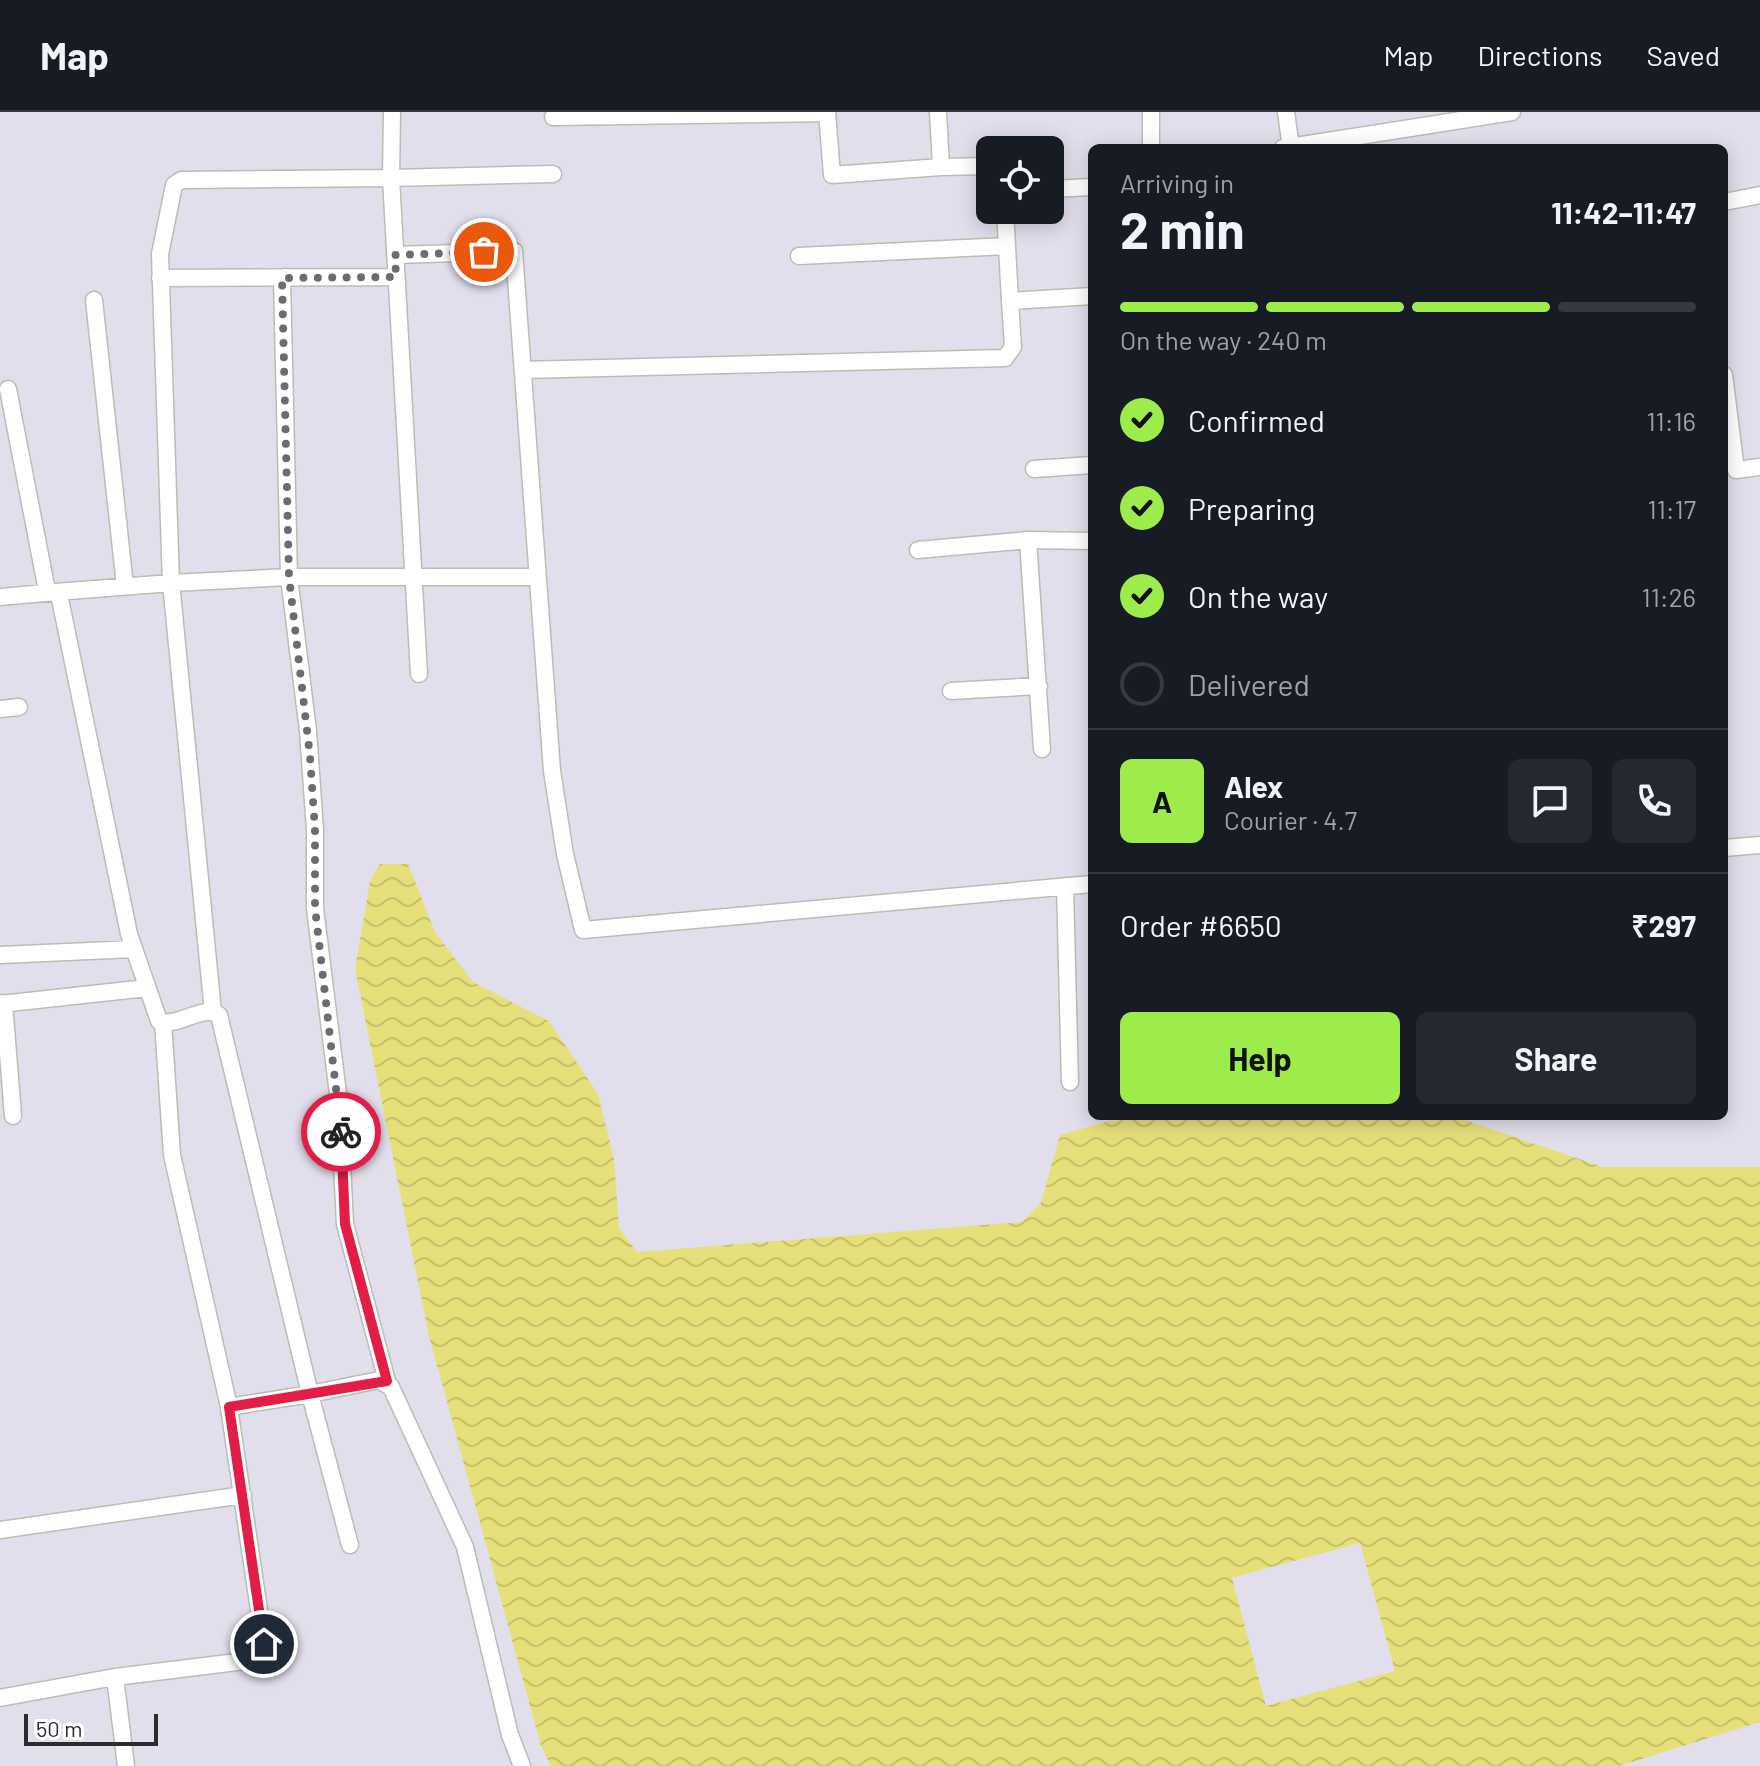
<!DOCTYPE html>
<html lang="en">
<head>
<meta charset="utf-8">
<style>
  :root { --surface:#171b24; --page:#242831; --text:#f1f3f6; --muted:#9ea1a6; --line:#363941; --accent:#9dec4c }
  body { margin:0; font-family:Barlow,sans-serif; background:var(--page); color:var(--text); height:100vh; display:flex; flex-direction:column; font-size:30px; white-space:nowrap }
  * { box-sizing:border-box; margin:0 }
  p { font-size:26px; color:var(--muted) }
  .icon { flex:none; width:44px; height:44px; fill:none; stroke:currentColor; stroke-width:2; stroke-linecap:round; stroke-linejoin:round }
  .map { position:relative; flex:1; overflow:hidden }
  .panel { position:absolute; left:1088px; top:32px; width:640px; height:976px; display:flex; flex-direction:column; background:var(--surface); border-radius:12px; box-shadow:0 4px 20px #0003 }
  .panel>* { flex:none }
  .controls { position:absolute; left:976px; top:24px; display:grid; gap:16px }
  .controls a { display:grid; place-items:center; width:88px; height:88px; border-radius:12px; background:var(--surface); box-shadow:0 4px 20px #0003; font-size:40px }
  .scale { position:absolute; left:24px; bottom:20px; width:134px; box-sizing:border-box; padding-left:8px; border:4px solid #2c2c2c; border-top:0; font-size:22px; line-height:28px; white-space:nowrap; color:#2c2c2c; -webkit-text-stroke:6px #fff; paint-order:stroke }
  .pin { position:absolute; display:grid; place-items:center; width:68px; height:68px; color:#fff; margin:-34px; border:4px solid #fff; border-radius:50%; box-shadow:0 2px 8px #0007 }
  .courier { position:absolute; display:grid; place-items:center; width:80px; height:80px; margin:-40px; border:6px solid #e11d48; border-radius:50%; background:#fff; color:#222; box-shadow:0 2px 10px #0007 }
  .headline em { font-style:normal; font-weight:700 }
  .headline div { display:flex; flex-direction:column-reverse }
  .headline { display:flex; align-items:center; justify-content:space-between; height:136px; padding:0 32px }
  h1 { font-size:52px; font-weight:700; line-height:60px }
  .bar { display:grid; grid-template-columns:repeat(4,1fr); gap:12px 8px; align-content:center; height:96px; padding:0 32px }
  .bar i { height:10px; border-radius:6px; background:var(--line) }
  .bar .current { background:var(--accent) }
  .bar p { grid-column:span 4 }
  .line { display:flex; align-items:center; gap:20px; padding:0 32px; border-top:2px solid var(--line) }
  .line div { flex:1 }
  .round { display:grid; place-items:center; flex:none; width:84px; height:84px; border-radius:12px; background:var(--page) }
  ol { padding:0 32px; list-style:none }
  li { display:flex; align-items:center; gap:24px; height:88px }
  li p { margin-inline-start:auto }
  li .icon { padding:8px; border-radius:50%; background:var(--accent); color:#111; stroke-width:4 }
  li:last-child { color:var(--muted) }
  li i { width:44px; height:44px; border:4px solid var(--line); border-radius:50% }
  .button { display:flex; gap:16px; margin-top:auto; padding:16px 32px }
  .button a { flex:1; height:92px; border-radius:12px; background:var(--accent); color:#111; font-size:32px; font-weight:700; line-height:92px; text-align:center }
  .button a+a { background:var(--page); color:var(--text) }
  header { display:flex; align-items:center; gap:48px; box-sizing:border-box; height:112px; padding:0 40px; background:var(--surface); border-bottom:2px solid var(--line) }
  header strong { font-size:38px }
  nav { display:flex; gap:44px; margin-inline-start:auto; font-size:28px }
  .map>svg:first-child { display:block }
  .water { fill:url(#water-waves); fill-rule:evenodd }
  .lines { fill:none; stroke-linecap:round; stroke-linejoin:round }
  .street-casing { stroke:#b9beb2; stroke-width:19 }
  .street { stroke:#fff; stroke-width:16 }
  .done { stroke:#6c6b6f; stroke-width:8; stroke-dasharray:0 14.4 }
  .route { stroke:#e11d48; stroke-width:10 }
</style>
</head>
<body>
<header>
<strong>Map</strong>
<nav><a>Map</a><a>Directions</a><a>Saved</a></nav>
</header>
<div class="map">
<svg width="1760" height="1654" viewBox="0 0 1760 1654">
  <defs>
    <pattern id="water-waves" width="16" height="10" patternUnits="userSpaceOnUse" patternTransform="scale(2)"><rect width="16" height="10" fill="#e6e07b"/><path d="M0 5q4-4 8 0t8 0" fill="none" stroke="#c5c06a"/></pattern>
  </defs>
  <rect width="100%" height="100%" fill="#e2dfec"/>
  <path class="water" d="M380,752H408L435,820L473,870L549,909L598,982L614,1047L619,1116L637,1140L1022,1110L1041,1091L1060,1023L1109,1009L1219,1004H1453L1603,1055H1760V1610L1619,1654H551L541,1634L429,1224L355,857L370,769ZM1360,1431L1395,1559L1266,1594L1232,1466Z"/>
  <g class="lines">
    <defs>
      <path id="street" d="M827,0L832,63L941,55L938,0
        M1151,0V36
        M1286,0L1291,36
        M553,5L827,1
        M1283,36L1512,0
        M941,55L990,54
        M1050,77L1092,75
        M1724,90L1760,83
        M1005,98L1010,189L1092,184
        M395,143L514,139L552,659L565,742L583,818L1092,772
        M799,144L1007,134
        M285,165L282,166L289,465L308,619L315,718V796L339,990L345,1112L387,1269
        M160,166L396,165
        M94,188L125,474
        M523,258L1005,246L1013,235L1010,189
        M1724,263L1736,358L1760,355
        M8,277L47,479
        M1034,357L1092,353
        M918,438L1028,428
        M56,480L171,471L160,142L174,73L181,68L391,66L392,0
        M0,485L56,480L60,487L129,822L159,909C179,916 201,892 219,903L310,1282L379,1268L391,1275L465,1435L510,1623L522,1654
        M419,562L391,66L553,62
        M951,579L1039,574
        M0,597L19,595
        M1042,637L1028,428L1092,429
        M1724,736L1760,733
        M1065,774L1070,970
        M0,843L134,837
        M4,891L13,1004
        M0,892L147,876
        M213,900L171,471L289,465H537
        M229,1295L310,1282L350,1433
        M0,1418L243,1383
        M115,1565L126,1654
        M0,1586L115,1565L245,1549L254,1546L264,1532L229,1295L172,1043L163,911"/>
    </defs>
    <use href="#street" class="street-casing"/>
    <use href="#street" class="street"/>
  </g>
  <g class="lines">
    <path class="done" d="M341,1020L315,796V718L310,644L289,465L282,166L396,165L395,143L484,140"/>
    <path class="route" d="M264,1532L229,1295L387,1269L345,1112L341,1020"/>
  </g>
</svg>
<div class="controls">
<a><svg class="icon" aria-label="locate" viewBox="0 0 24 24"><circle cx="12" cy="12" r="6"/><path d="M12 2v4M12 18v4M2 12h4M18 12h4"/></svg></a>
</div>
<div class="scale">50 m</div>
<div class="pin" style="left:484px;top:140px;background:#ea580c"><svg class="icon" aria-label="bag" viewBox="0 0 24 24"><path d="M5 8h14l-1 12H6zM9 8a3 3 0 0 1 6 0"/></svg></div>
<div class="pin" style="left:264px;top:1532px;background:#1f2937"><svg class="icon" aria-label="home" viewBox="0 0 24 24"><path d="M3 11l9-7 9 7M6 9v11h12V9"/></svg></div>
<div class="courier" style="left:341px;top:1020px"><svg class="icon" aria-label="bike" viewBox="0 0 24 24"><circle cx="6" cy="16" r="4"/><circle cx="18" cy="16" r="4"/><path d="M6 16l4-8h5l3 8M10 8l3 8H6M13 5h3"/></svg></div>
<section class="panel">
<div class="headline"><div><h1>2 min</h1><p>Arriving in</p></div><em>11:42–11:47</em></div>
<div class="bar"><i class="current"></i><i class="current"></i><i class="current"></i><i></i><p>On the way · 240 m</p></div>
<ol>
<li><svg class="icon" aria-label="check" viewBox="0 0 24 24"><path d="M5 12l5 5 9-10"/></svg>Confirmed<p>11:16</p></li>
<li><svg class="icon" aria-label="check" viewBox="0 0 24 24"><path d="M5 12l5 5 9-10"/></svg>Preparing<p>11:17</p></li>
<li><svg class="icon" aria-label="check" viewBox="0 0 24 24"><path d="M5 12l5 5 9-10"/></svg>On the way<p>11:26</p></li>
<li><i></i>Delivered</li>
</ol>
<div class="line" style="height:144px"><b class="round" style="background:var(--accent);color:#111">A</b><div><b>Alex</b><p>Courier · 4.7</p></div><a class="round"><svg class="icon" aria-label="chat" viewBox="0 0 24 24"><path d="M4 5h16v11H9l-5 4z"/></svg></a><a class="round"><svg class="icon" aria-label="phone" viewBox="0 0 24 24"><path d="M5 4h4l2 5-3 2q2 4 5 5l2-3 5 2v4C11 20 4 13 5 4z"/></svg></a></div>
<div class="line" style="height:104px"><div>Order #6650</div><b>₹297</b></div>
<div class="button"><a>Help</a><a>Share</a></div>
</section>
</div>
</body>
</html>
